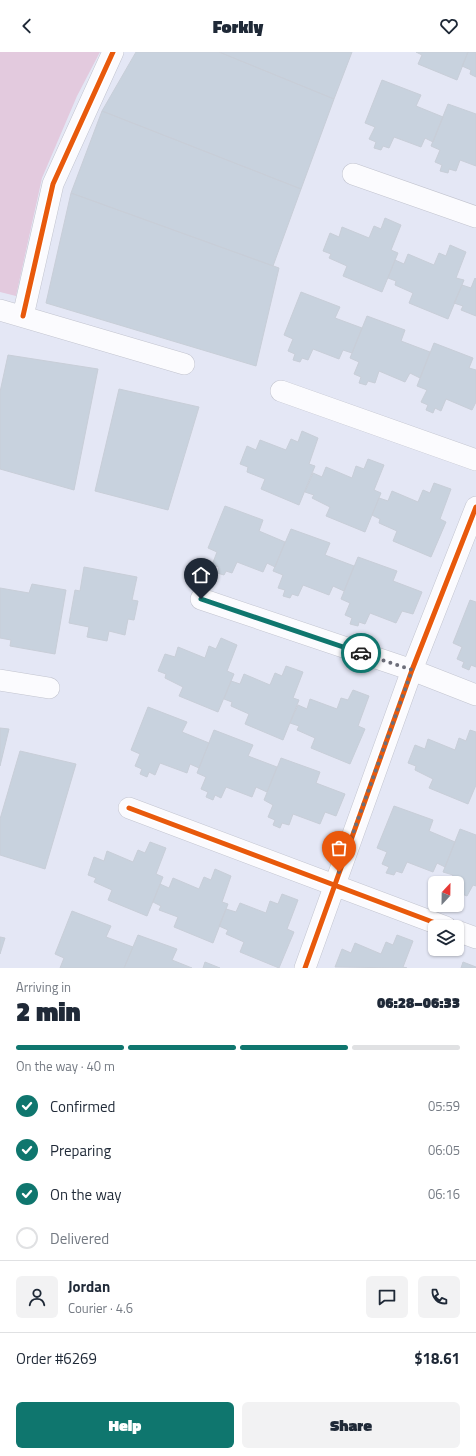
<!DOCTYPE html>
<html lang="en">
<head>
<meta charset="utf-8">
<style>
  :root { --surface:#fff; --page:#f2f2f3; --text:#1f2937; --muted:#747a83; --line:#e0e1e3; --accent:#0f766e }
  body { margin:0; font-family:"Titillium Web",sans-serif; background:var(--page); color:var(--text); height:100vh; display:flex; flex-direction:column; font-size:15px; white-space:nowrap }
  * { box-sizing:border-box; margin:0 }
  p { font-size:13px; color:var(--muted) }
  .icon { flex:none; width:22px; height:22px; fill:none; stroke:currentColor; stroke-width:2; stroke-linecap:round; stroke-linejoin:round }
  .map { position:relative; height:916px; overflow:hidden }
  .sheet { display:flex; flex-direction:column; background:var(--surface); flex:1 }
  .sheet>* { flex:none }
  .needle { width:26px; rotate:22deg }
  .fabs { position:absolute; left:428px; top:824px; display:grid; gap:8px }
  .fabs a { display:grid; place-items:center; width:36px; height:36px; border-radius:6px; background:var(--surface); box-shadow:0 1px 3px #0004; font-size:20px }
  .pin { position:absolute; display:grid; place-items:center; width:34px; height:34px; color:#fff; margin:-41px -17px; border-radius:50% 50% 50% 0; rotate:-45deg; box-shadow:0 0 4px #0007 }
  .pin .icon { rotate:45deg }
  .courier { position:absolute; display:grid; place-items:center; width:40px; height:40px; margin:-20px; border:3px solid #0f766e; border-radius:50%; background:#fff; color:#222; box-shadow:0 1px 5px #0007 }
  .summary em { font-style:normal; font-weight:800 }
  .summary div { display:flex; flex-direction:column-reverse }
  .summary { display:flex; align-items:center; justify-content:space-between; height:68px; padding:0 16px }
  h1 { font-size:26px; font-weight:800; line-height:30px }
  .bar { display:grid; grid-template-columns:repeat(4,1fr); gap:6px 4px; align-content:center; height:48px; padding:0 16px }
  .bar i { height:5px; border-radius:3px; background:var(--line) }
  .bar .active { background:var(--accent) }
  .bar p { grid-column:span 4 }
  .line { display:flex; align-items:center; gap:10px; padding:0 16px; border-top:1px solid var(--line) }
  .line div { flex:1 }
  .round { display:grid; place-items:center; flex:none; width:42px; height:42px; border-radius:6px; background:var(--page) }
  ol { padding:0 16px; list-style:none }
  li { display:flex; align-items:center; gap:12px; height:44px }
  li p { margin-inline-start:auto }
  li .icon { padding:4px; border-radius:50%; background:var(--accent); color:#fff; stroke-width:4 }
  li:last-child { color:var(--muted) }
  li i { width:22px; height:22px; border:2px solid var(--line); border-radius:50% }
  .cta { display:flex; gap:8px; margin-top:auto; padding:8px 16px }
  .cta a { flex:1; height:46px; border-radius:6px; background:var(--accent); color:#fff; font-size:16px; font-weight:800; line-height:46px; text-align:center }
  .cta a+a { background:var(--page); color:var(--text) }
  header { display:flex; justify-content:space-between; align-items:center; height:52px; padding:0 16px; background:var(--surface); font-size:18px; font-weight:800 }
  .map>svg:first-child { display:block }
  .green { fill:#e3cade }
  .building { fill:#c8d2de; stroke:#c8ced8 }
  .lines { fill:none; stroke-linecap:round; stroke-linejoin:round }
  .minor-casing { stroke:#c2c4cf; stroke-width:22 }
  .minor { stroke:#fbfbfe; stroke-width:21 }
  .cycleway-casing { stroke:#fff; stroke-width:8 }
  .cycleway { stroke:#e8590c; stroke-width:5 }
  .done { stroke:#6c6e7a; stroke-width:4; stroke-dasharray:0 7.2 }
  .route { stroke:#0f766e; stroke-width:5 }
</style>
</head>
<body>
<header><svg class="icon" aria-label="back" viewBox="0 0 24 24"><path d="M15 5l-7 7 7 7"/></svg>Forkly<svg class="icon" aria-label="heart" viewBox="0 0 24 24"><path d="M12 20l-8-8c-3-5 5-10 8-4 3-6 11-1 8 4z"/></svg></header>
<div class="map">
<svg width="476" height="916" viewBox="0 0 476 916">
  <rect width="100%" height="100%" fill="#e4e7f5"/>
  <path class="green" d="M0,0H100L77,44L42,126L16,244L0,240Z"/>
  <path class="building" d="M136,0H219L334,47L301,137L102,59Z
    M219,0H352L334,47Z
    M416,0H468L457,28L418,12L422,3Z
    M468,0H476V25L470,22L471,18L462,14Z
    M382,28L421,43L416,54L443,65L433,90L425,86L421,95L394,85L389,96L383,94L381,98L374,96L376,90L369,87L375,75L365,71Z
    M448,52L476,62V114L460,108L456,119L449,117L448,121L440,119L442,113L435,110L440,98L431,94Z
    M102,59L301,137L273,214L71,141Z
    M71,141L279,216L256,314L46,251Z
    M385,166L401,173L391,198L398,201L382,240L343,224L347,214L329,206L331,202L323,199L330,181L339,185L342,175L369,186L374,174L381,177Z
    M450,193L466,200L456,226L464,228L448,267L409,251L413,241L395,233L396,229L388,226L395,208L404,212L408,202L434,213L439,201L446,204Z
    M475,226L476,227V264L461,258L463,254L454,251L462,233L471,236Z
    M301,240L340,255L335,266L362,276L352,301L343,298L339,307L313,297L308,308L302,306L300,310L293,308L295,302L288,299L293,287L284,283Z
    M367,264L405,278L401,289L430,300L420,326L410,321L405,330L379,319L375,331L368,329L366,333L359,331L361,325L354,322L359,310L350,306Z
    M434,291L473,306L469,316L476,318V350L472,358L446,347L441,359L435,356L433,361L426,358L428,353L421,350L427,338L417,334Z
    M8,303L98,317L74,438L0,417V340Z
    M119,337L199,355L168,458L95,439Z
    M302,379L318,386L309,412L315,414L299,453L261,437L265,427L247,420L248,415L240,412L247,394L256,398L260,388L286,398L291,387L298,390Z
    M368,407L384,413L374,438L381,441L365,480L326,464L330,455L312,446L314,443L305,440L313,421L322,425L326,415L352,426L356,414L364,417Z
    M434,431L451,437L440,467L446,470L431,505L393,489L397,479L379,471L380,467L372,463L379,446L388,449L392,439L418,450L423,438L430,441Z
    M225,454L263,468L259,479L285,490L275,515L267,511L263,520L237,510L232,521L226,519L224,523L217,521L219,515L212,513L217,500L208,496Z
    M291,477L330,491L325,503L354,514L344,539L333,534L329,543L303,533L298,544L292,542L290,546L283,544L285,538L278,536L283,523L273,519Z
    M358,505L397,519L393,529L422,540L413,562L402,559L396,571L370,561L365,572L359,570L358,574L350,572L352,566L345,563L350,551L341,547Z
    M84,515L137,525L132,548L138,549L134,568L128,567L125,583L109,579L107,589L87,585L89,575L69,571L75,538L80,539Z
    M32,532L66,538L55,602L10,594L11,588L0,586V536L29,541Z
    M470,548L476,550V615L471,613L469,618L462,615L464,610L457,607L462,595L453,591Z
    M221,586L237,593L227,619L234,622L218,660L179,644L183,635L165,626L166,622L158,619L165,602L175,605L178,595L205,606L209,594L216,597Z
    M286,614L303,620L293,646L299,648L283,688L245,672L249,662L231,654L232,650L224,647L231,629L240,632L244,622L270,633L275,621L282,624Z
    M353,638L369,644L358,674L365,677L350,712L311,696L315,686L297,678L299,674L290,671L298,653L307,657L310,647L337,657L341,646L348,648Z
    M148,655L187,670L182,680L209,691L199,716L190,712L187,721L160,711L155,723L149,720L147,725L140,722L142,717L135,714L140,702L131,698Z
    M0,676L9,677L0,714Z
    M214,678L253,693L248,704L277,715L267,740L256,735L252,745L226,735L221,746L215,743L213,748L206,745L208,740L201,737L206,725L197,721Z
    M470,678L476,680V733L468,752L429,736L433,727L415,718L416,714L408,711L415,693L425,697L428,687L455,698L459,686L466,689Z
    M20,699L76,712L45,817L0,803V767Z
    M281,706L320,720L316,731L345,742L336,764L325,760L320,772L293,762L289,773L282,771L280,776L273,773L275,768L268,765L273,753L264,748Z
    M394,754L433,768L429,779L455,790L445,815L437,811L433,820L407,810L402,821L396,819L394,823L386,821L389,815L382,812L387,800L377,796Z
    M460,777L476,783V834L473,833L467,844L462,842L460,847L457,846V831H449L453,823L443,820Z
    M150,790L166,796L156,822L163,825L147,864L108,848L112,838L94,830L96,826L88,823L94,805L104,809L107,799L133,810L138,798L145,801Z
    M215,817L231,824L222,850L228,852L213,891L174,875L178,865L159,858L161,854L153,850L160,832L169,836L173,826L199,837L204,825L211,828Z
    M282,842L298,848L287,877L294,880L279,916L240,900L244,890L226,882L228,878L219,874L226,857L236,860L240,851L266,861L270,849L278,852Z
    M72,859L111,874L106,885L133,895L124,916H60L64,906L55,902Z
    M138,883L177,897L172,908L192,916H124Z
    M397,883L413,889L403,915L407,916L335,915L342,897L351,901L355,891L381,902L386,890L393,893Z
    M0,885L5,886L0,902Z
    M205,910L220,916H203Z
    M463,910L476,915V916H461Z"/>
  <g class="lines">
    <defs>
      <path id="minor" d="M353,122L476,165
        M0,258L184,312
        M23,264L53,132L113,0
        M281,339L476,408
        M201,547L412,618L476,643
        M0,628L49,636
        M129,756L446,875
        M457,879L476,886
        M305,916L412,618L476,455"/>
    </defs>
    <use href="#minor" class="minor-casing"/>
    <use href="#minor" class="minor"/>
    <defs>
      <path id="cycleway" d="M23,264L53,132L113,0
        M129,756L446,875
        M305,916L412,618L476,455"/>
    </defs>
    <use href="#cycleway" class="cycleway-casing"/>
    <use href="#cycleway" class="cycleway"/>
  </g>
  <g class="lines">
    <path class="done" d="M339,820L412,618L361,601"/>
    <path class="route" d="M201,547L361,601"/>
  </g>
</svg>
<div class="fabs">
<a><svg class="needle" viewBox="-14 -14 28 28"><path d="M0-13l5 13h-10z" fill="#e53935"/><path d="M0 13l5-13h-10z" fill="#747a83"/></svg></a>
<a><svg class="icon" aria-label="layers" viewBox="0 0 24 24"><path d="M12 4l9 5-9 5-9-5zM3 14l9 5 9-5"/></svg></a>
</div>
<div class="pin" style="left:339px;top:820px;background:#ea580c"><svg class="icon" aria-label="bag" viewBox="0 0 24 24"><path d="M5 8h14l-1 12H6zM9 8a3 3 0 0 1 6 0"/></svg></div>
<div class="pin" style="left:201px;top:547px;background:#1f2937"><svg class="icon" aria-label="home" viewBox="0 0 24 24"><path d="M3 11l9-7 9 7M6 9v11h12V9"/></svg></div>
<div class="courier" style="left:361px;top:601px"><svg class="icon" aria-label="car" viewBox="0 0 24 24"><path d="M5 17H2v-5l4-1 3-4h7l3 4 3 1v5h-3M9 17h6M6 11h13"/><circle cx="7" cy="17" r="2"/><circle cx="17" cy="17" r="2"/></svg></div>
</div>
<section class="sheet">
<div class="summary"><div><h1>2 min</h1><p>Arriving in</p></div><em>06:28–06:33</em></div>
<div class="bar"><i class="active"></i><i class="active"></i><i class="active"></i><i></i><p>On the way · 40 m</p></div>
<ol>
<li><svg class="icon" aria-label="check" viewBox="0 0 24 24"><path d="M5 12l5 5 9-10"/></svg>Confirmed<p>05:59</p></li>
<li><svg class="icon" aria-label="check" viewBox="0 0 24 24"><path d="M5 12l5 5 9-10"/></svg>Preparing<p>06:05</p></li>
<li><svg class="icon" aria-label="check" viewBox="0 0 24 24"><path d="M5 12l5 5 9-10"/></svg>On the way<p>06:16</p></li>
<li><i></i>Delivered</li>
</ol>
<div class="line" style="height:72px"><a class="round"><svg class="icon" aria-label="person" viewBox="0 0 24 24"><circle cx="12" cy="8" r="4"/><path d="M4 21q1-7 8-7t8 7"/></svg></a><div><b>Jordan</b><p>Courier · 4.6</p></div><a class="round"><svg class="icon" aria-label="chat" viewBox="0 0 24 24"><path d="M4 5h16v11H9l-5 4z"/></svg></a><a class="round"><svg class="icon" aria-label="phone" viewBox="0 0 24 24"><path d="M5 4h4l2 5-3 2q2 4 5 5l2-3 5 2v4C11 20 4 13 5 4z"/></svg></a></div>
<div class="line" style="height:52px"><div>Order #6269</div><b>$18.61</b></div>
<div class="cta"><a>Help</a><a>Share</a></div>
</section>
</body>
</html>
